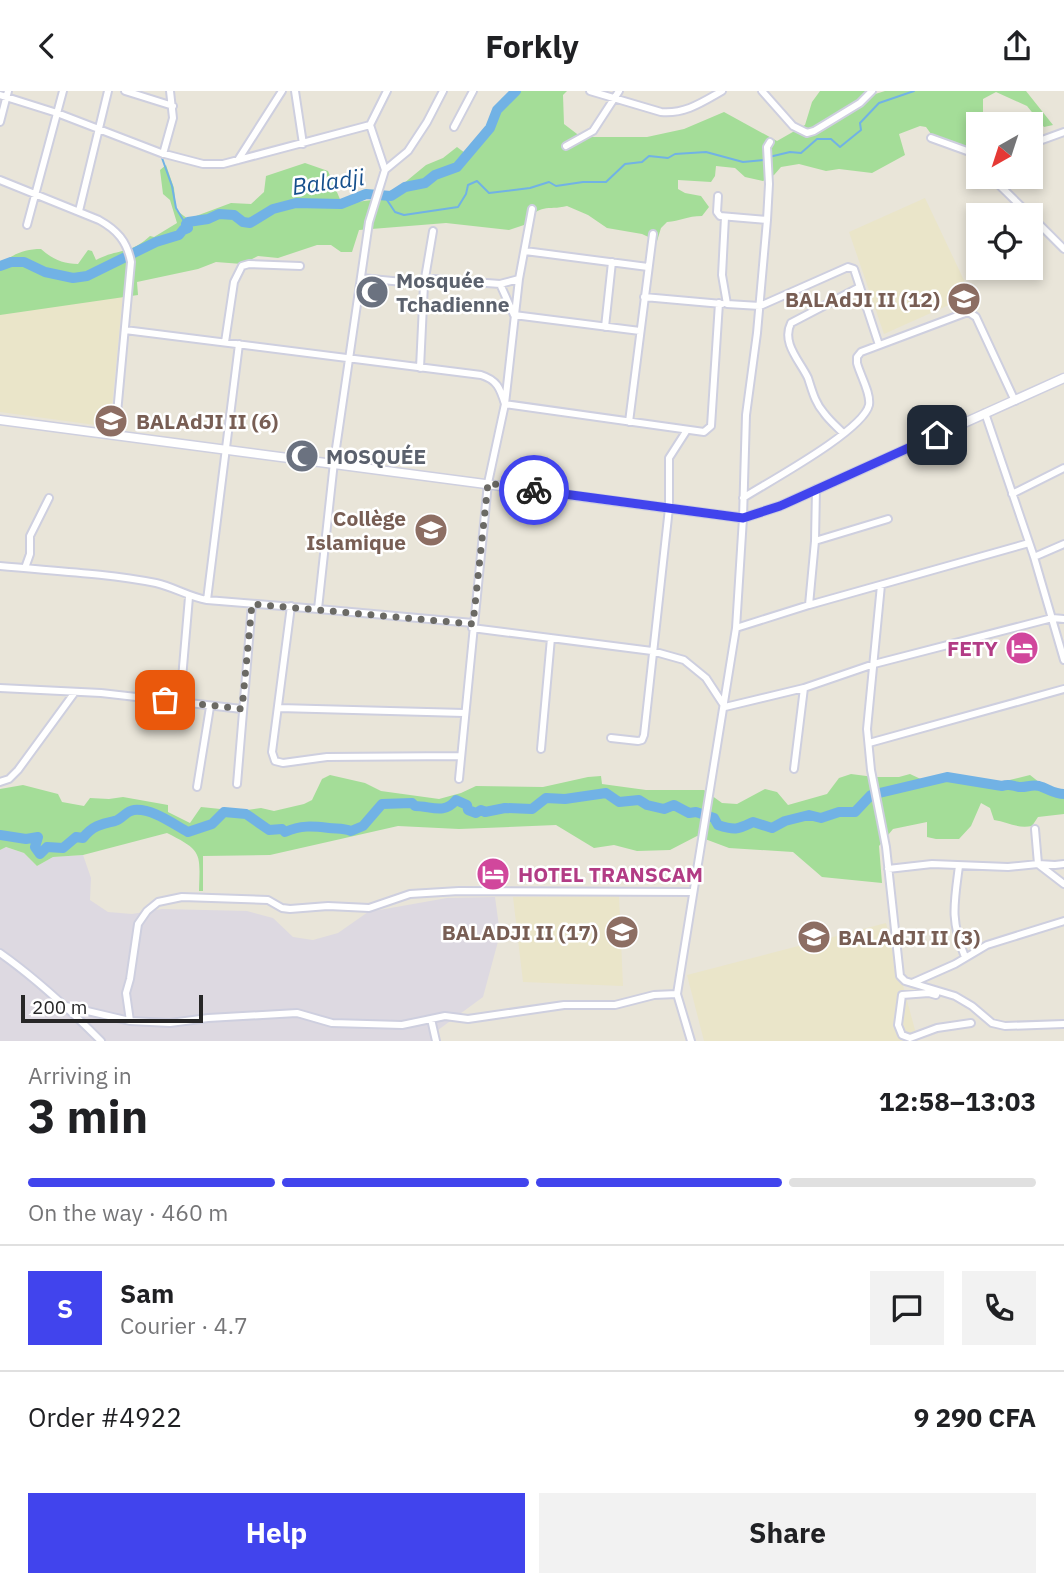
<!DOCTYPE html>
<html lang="en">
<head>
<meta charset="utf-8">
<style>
  :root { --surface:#fff; --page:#f2f2f2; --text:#202124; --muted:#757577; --line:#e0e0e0; --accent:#4144ed }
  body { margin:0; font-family:"IBM Plex Sans",sans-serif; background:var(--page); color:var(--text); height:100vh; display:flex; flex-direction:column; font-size:26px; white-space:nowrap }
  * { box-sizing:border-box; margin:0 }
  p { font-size:23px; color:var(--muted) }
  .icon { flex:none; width:38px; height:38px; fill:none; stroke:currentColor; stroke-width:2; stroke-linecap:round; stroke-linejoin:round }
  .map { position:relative; height:950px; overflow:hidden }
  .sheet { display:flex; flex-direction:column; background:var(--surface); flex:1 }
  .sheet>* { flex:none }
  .needle { width:46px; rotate:219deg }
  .tools { position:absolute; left:966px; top:21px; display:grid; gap:14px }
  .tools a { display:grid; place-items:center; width:77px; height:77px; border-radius:0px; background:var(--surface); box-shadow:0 4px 10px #0003; font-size:35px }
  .scale { position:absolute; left:21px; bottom:18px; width:182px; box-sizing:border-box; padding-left:7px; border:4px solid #272727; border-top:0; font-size:19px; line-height:24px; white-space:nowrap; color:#272727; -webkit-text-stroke:5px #fff; paint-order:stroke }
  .pin { position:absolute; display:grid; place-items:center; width:60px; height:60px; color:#fff; margin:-30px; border-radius:14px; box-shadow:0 4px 10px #0006 }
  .courier { position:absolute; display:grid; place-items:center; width:70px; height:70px; margin:-35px; border:5px solid #4144ed; border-radius:50%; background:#fff; color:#222; box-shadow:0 2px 9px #0007 }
  .head em { font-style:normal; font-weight:800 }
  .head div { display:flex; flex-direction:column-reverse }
  .head { display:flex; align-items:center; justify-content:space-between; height:119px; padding:0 28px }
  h1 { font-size:46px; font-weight:800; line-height:52px }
  .bar { display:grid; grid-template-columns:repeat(4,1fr); gap:10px 7px; align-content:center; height:84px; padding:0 28px }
  .bar i { height:9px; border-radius:5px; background:var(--line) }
  .bar .on { background:var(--accent) }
  .bar p { grid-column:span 4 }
  .line { display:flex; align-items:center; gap:18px; padding:0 28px; border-top:2px solid var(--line) }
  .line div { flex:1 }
  .round { display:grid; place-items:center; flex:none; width:74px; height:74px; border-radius:0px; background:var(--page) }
  .action { display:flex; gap:14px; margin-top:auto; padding:14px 28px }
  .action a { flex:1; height:80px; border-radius:0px; background:var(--accent); color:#fff; font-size:28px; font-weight:800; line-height:80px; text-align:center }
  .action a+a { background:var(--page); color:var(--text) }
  header { display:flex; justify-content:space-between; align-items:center; height:91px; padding:0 28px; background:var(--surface); font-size:32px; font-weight:800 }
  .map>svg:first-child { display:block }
  .industrial { fill:#ddd9e1 }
  .education { fill:#eae5c9 }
  .green { fill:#a4dd98 }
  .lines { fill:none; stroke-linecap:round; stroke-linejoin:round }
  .stream { stroke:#71b2e5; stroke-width:2 }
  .river { stroke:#71b2e5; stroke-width:10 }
  .minor-casing { stroke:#cecfdf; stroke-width:10 }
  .tertiary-casing { stroke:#cecfdf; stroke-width:11 }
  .minor { stroke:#fff; stroke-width:6 }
  .tertiary { stroke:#fff; stroke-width:8 }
  .done { stroke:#6b6a65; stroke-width:7; stroke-dasharray:0 12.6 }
  .route { stroke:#4144ed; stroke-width:9 }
  .labels { text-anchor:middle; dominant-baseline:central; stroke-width:5; stroke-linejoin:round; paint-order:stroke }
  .worship-label { font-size:21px; font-weight:bold; fill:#5b616d; stroke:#fff; text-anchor:start }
  .education-label { font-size:21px; font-weight:bold; fill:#785e54; stroke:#fff; text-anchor:end }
  .hotel-label { font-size:21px; font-weight:bold; fill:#b23c85; stroke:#fff; text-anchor:end }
  .water-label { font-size:23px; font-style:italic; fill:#154f8c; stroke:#fff }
</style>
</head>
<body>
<header><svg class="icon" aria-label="back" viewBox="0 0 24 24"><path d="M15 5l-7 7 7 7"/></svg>Forkly<svg class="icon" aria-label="share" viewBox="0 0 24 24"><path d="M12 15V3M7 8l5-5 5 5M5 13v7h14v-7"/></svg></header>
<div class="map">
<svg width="1064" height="950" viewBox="0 0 1064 950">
  <rect width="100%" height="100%" fill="#e9e5d9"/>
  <path class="industrial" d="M5,756L24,762L37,775L53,766L83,764L91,787L90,809L108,821L132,823L162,818L247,820L273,827L293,846L313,849L338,842L368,821L447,807L495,806L500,843L483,906L438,939L440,950H0V759Z"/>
  <path class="education" d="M925,107L971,204L884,243L849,141Z
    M123,203L110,336L0,321V222Z
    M619,805L623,895L523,891L513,806Z
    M886,832L918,950H704L687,884Z"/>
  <path class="green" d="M514,0H567L563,4L564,33L581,46H647L684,38L724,21L777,50L805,34L812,11L820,0H865L872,4L885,0H1026L1053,34L1044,36L1027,15L996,1L983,8V33H978V66L939,54L926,36L920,35L899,43L905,64L872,82L839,78L826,80L799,73L781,76L774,84L763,90L745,86L735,77L716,75L715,85L711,91L678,89V98L685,102L701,105L709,116L702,125C687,125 680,130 667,131L661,137L657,150L642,143L607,137L588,124L567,115C547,120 539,111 527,133L509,139L446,132L359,139L352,161H341L331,154H317L278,167L258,165L242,173L216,171L198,178L137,191L138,204L0,224V173C14,163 24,158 41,158C52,168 63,173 78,173L88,159L92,160L96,169C119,157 130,164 150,145L154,146L177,132L170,109L163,103L160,79L166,74L174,97L176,119L188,128L231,112L251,113L264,101L266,85L305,72L328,80L342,113L386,107L426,74L443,67L457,56L465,62L476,53L502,7Z
    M851,683L874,686H899L910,683L927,691L948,683L1001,691L1030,684L1049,699L1064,705V723L1038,726L1032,735C1017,738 1008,731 994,729L990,717L981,712L971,735L959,748H936L927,746V731L893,738L879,755L882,792L822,786L793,761L729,757L697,745L670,759L637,760L614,754L594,757L556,734L459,738L398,735L270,764L203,765V800H199C200,762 203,760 167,742L83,764L53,766L37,775L24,762L6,756L0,759V698L23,694L58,703L62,711L84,715L90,707L109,708L123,706L168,714V721L190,732L201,716L240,720L261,717L274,720L304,713L312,709L322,688L330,684L365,692L381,700L439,708L461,702L476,695L543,696L588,686L601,685L602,693L646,699H704L722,712L737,713L765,698L777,701L788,714L827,703L839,687Z"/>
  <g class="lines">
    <path class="stream" d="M769,66L790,61L801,62L817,48H831L840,56L861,39L860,32L879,12L914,0
      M162,67L172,95L176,117L188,137
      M385,106L395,121L404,124L458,116L466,103L468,94L477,90L489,102L530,97L549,91L556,95L583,91H606L625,73L642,71L649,65L668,67L675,63L706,61L743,71L765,69"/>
    <path class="river" d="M0,175L11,171H24L45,181L73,187L87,185L156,151L179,144L183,139L188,137L186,133L188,131L208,128L219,123L234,124L243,131L250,132L273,118L296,112L341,113L366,103L391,105L405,96L425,92L435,84L457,76L490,37L497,19L516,0
      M0,744L26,748L38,746L35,756L40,763L47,756L63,757L76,746L83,747C92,735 101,733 115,730C122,728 126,720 134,719C152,717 173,733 188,741L212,733L224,721L246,723L269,739L282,738L285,741C301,734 312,735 329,737C337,738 343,737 351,740L363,735L382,713L412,712L415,715C431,715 444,724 456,709L467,714L468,719L476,722L481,719L485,721L505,717L532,718L546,707L565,708L606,702L619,711L639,709L647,714L664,718L674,714L689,722L696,721L714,727L718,734C736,740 738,738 753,731L772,737L785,730L809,724L821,727L839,721H855L871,704L947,686L1002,695C1010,692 1012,695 1019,696C1027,697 1033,692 1042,696C1050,699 1055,703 1064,703"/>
    <defs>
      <path id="minor" d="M125,0L173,15
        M295,0L303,53
        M443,0L427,31L408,60L385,79L369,131L334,371L318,518L473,532
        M590,0L661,21C685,23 701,12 722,0
        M762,0L793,35L807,42L814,40L860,12L872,0
        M0,4L57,22L161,62L203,73H223L370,34L387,0
        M0,31L8,0
        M370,34L385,79
        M454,36L473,0
        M931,47L978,64
        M1031,53L1064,41
        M566,55L593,40L619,0
        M163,63L173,27L170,0
        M238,69L282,0
        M991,86L1030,124
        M0,89L99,129C117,139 127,150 131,171L115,344
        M718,105L717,121L720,125L767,129
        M79,120L108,0
        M1031,125L1064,158
        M725,126L722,184L727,213L760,215L848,176L854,178L879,254
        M27,134L63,0
        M525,160L648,176
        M361,187L424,193L433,188L500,193L519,188
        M500,193L514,224L640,240
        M644,206L722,213
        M605,236L612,171
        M125,239L481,284C497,289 500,297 505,313L704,341L711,335L719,212
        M225,251L234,191L242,175L249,173L300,175
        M420,277L424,193L433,140
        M985,322L1034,466L1064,569
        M629,331L653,143
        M843,342C837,336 829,329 824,322C815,312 812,299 808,287C800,270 781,252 791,232L860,196
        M1012,403L1064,377
        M743,407C768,391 863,340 869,314C871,302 860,284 857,272V266L861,261L965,222H970L976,226L1015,310
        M815,450L888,428
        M1034,466L1064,453
        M0,475C52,480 105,482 156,492C174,496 189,506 207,509L239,253
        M25,477L30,463V445L49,407
        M881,494L867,638L871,679L886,756L900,885L905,890L955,905L972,915L992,932L1005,935L1064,933
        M189,506L180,611L242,618
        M207,509L318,518
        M809,514L815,450L816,398
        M291,515L272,661L275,670L283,672L327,666L461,665
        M472,537L652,560L684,569L706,587L725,616L804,597L874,573L1052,527L1064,528
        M736,537L809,514L1029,452
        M0,597L101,602L180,611
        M279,617L464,622
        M611,647L638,650L642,649L644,644L669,417V367L687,339
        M869,652L1064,598
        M541,658L551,547
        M794,678L804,597
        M459,688L488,392L505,313L519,188L532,118
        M0,691L9,688L18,679L75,601
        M237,693L252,513
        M197,696L210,616
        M1035,738L1038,773L1064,793
        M959,775C954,813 950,829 965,866
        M888,778L932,773L1008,776L1038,773L1055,774L1064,773
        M0,862C37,888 69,918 101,950
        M912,892L955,873L987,854L1064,830
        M936,904L929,902L902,904L898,934L902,944L910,947L937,937L971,932
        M66,915L130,930L170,932L208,927L297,922L332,932L402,934L445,925L468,928L564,914H615L654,904L677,903
        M431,928L436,950
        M130,930L126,902L130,888L138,833L147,820L158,811L182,806L268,809L282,817L290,818L328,815L369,817L410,803L459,800L693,801
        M691,950L677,903L736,537L743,427L746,324L757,242L767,129L769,93L767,56L770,51"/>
      <path id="tertiary" d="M0,329L743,427L780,415L1064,287"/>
    </defs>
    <use href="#minor" class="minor-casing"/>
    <use href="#tertiary" class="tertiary-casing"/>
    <use href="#minor" class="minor"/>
    <use href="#tertiary" class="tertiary"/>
  </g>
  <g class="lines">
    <path class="done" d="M165,609L242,618L252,513L473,533L488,392L534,399"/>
    <path class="route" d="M534,399L743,427L780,415L937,344"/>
  </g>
  <defs>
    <symbol id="mosque-disc" viewBox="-11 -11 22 22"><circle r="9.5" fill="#6b7280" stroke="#fff"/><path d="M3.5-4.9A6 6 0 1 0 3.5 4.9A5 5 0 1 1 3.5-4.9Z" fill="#fff"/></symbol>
    <symbol id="school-disc" viewBox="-11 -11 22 22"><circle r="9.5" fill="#8d6e63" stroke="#fff"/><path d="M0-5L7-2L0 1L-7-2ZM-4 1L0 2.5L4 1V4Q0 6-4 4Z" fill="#fff"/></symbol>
    <symbol id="hotel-disc" viewBox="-11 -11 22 22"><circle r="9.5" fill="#d1479c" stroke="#fff"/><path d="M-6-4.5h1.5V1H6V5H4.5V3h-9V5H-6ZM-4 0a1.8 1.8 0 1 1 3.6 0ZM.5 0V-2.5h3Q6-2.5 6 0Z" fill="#fff"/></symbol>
  </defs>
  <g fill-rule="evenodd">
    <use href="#mosque-disc" x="353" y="182" width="38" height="38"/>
    <use href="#school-disc" x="945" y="189" width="38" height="38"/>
    <use href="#school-disc" x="92" y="311" width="38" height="38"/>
    <use href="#mosque-disc" x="283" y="346" width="38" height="38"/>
    <use href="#school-disc" x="412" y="420" width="38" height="38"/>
    <use href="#hotel-disc" x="1003" y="538" width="38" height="38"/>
    <use href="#hotel-disc" x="474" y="764" width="38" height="38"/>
    <use href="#school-disc" x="603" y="822" width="38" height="38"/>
    <use href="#school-disc" x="795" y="827" width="38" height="38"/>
  </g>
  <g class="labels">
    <g class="worship-label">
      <text x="396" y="189">Mosquée<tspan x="396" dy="24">Tchadienne</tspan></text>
      <text x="326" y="365">MOSQUÉE</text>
    </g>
    <g class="education-label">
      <text x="940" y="208">BALAdJI II (12)</text>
      <text x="136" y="330" text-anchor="start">BALAdJI II (6)</text>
      <text x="406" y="427">Collège<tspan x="406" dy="24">Islamique</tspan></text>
      <text x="598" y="841">BALADJI II (17)</text>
      <text x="838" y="846" text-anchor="start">BALAdJI II (3)</text>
    </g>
    <g class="hotel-label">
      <text x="998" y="557">FETY</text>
      <text x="518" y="783" text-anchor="start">HOTEL TRANSCAM</text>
    </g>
    <g class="water-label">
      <text transform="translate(328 90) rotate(-8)">Baladji</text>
    </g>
  </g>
</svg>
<div class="tools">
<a><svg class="needle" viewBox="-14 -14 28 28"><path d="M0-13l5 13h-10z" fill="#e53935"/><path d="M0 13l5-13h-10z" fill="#757577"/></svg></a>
<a><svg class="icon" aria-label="locate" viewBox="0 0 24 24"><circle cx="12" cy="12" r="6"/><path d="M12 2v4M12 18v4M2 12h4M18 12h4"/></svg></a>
</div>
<div class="scale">200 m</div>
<div class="pin" style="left:165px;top:609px;background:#ea580c"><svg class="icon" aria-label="bag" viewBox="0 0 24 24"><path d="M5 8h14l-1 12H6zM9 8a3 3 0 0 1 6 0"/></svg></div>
<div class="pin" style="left:937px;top:344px;background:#1f2937"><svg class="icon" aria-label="home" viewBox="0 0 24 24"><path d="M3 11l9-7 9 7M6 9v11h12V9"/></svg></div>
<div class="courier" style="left:534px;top:399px"><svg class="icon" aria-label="bike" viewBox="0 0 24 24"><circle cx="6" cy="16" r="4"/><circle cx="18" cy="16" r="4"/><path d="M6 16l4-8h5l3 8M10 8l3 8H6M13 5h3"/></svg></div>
</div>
<section class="sheet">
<div class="head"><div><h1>3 min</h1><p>Arriving in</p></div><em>12:58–13:03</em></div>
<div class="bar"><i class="on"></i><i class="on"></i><i class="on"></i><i></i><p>On the way · 460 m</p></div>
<div class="line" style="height:126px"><b class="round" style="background:var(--accent);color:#fff">S</b><div><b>Sam</b><p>Courier · 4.7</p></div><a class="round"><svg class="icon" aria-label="chat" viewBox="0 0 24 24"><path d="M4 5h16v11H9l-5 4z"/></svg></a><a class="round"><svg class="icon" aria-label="phone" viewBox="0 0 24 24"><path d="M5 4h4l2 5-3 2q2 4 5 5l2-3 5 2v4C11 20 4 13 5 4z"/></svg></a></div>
<div class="line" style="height:91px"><div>Order #4922</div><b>9 290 CFA</b></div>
<div class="action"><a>Help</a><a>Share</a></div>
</section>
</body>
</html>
